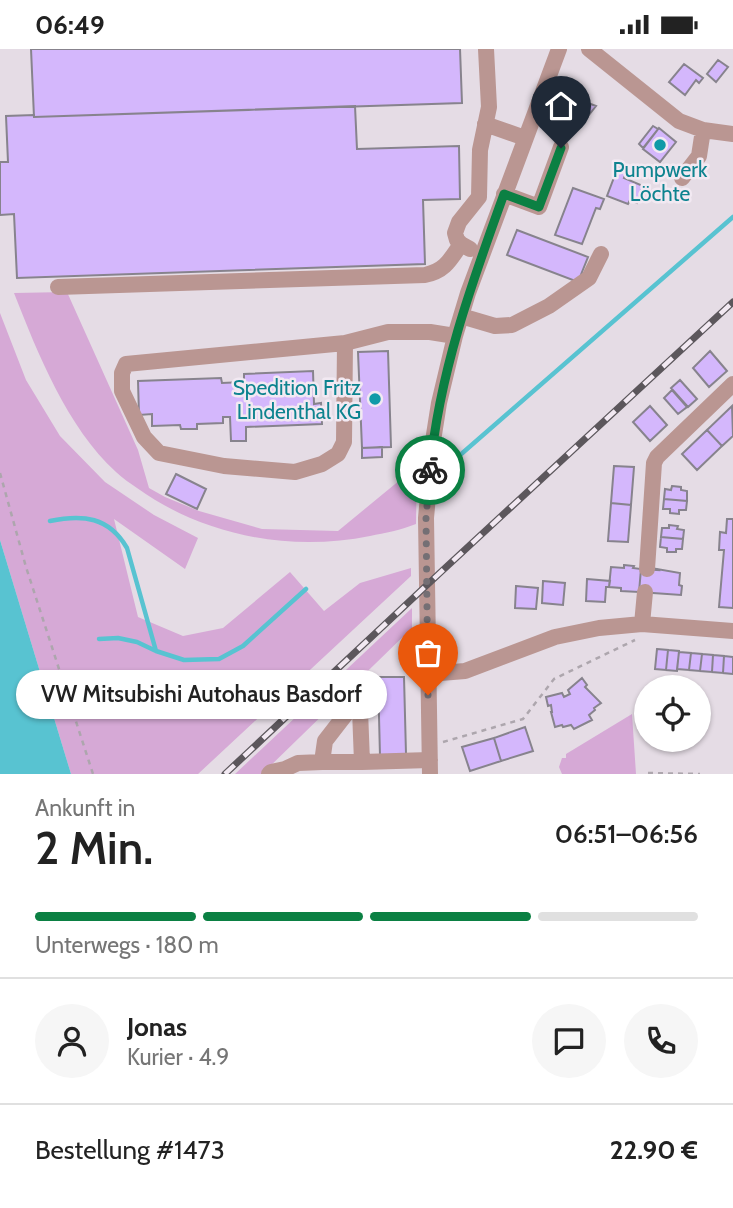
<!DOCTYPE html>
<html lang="de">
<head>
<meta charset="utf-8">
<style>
  :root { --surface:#fff; --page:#f6f6f6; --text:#222; --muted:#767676; --line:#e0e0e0; --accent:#0b8043 }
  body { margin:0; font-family:Cabin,sans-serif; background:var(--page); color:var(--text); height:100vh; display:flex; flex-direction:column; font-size:26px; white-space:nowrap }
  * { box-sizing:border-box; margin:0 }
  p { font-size:23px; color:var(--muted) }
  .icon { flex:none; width:38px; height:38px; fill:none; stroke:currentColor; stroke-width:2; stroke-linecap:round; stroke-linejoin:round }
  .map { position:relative; height:725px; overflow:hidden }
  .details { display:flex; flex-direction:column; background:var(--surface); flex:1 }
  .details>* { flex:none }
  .buttons { position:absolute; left:634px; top:626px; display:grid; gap:14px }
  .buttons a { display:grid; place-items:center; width:77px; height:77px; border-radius:50%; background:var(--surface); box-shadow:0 2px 5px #0004; font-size:35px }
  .pin { position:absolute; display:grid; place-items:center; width:60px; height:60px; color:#fff; margin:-72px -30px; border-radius:50% 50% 50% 0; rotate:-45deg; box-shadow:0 0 7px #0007 }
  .pin .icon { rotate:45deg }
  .courier { position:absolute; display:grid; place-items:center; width:70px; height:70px; margin:-35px; border:5px solid #0b8043; border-radius:50%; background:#fff; color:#222; box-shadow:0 2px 9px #0007 }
  .bubble { position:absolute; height:49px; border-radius:24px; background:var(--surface); box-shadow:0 2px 5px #0004; font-size:23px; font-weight:600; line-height:49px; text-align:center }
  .summary em { font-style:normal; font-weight:600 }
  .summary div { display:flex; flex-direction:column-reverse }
  .summary { display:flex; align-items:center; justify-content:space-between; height:119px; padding:0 35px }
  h1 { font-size:46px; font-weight:600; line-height:52px }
  .bar { display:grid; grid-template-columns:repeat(4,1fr); gap:10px 7px; align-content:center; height:84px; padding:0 35px }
  .bar i { height:9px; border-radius:5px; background:var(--line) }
  .bar .on { background:var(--accent) }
  .bar p { grid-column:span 4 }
  .line { display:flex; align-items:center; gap:18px; padding:0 35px; border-top:2px solid var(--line) }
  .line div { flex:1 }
  .round { display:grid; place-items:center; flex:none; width:74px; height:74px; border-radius:37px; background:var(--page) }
  .status { display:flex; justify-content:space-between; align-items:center; height:49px; padding:0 35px; background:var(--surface); direction:ltr }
  .status svg { height:19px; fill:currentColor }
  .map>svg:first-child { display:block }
  .green { fill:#d6a9d6 }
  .water { fill:#58c3d1 }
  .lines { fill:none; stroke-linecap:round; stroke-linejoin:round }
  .stream { stroke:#58c3d1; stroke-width:4.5 }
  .building { fill:#d4b7fc; stroke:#87838d; stroke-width:2 }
  .path { stroke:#ada6ad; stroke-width:2.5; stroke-dasharray:5 5; stroke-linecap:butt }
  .minor { stroke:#ba9692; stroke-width:16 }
  .rail-casing { stroke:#5c575c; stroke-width:7 }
  .rail { stroke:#f2e9f2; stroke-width:4.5; stroke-dasharray:13; stroke-linecap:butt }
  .done { stroke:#746f74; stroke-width:7; stroke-dasharray:0 12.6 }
  .route { stroke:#0b8043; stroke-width:9 }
  .culture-dot { fill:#0f9aa8; stroke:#f2e9f2; stroke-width:2.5 }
  .labels { text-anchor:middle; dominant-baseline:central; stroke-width:5; stroke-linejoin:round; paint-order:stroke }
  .culture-label { font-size:21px; fill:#0d838f; stroke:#f2e9f2 }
</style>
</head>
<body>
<div class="status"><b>06:49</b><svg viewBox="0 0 49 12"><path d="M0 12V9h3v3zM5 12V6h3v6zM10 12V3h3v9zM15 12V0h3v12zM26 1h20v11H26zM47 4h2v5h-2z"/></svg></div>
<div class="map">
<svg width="733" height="725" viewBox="0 0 733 725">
  <rect width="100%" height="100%" fill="#e5dce5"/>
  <path class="green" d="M67,243L138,401L149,439L165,448L199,462L262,480L338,482L417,417L416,475C401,481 385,484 370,487C290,503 204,487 137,439C130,434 122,429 116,423C67,378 38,305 14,244Z
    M0,264L26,331L60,387L105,433L154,466L198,489L185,520L114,470L138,568L183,587L223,579L290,523L324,562L360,534L411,519V527L198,725H71L0,491Z
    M412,559V579L262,725H235Z
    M632,665L636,725H562L559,718L562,709H566V705Z"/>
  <path class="water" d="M0,491L71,725H0Z"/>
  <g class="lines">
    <path class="stream" d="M459,407L733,168
      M50,472C83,465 109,468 127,499L156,602
      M99,590L118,589L137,593L156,602L184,611L219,610L243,597L306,540"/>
  </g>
  <path class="building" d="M31,0H460L462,54L34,68Z
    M718,11L728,18L716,33L707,25Z
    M684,15L703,29L699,34L696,31L685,46L669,33Z
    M559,43L596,57L588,67L585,66L582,73L553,62Z
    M355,57L357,100L459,97L460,150L423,151L425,215L17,229L14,165L0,166V113H8L6,67L34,66V68Z
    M653,77L658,80L643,99L639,95Z
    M659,79L676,93L660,113L643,100Z
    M618,118L627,122L624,129L643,137L637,154L630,151L628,155L607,147Z
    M573,139L604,150L600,160L596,159L582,195L555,186Z
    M517,181L588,208L578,233L507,206Z
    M388,302L391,398L362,399L358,303Z
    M710,302L727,322L709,338L693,319Z
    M313,322L314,355L321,354L322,375L246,378V392H231L230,368H223V374L197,375V380H181L180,376L152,377V365L139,366L138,332L221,329L222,334L244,333V325Z
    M680,331L697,350L688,358L671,339Z
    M672,341L687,358L678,365L664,349Z
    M650,357L667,376L650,392L633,373Z
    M732,357L733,387L722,397L707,381Z
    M707,381L722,397L697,421L682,405Z
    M382,398V408L362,409V399Z
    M614,417L634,418L631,456L611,454Z
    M176,425L206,440L197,460L166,445Z
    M672,437L681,438V441L687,442V452L664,450L665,440L671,441Z
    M664,450L687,452L686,461H679V465L670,464V460H663Z
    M611,454L631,456L628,493L608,492Z
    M727,470H733V559L719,558L724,501H719L720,483L726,484Z
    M669,476L678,477L677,480L684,481L683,490L661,488L662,479H669Z
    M661,488L683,490L682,500H676V503H667V499L660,498Z
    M624,516L634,517L633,519L641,520L639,543L621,542V539L609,538L611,518L624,519Z
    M641,520L658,521L657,520L680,524L679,536L682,537L681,546L639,543Z
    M587,530L610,532L609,538H606L605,553L586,552Z
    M543,532L565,534L563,556L542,554Z
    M516,537L538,539L536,560L515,559Z
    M657,600L668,601L666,621L655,620Z
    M668,601L679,602L677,622L666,621Z
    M679,603L691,604L689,621L677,620Z
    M691,604L702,605L700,622L689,621Z
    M702,605L713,606L712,623L700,622Z
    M713,606L724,607L723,624L712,623Z
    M724,607L733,608V625L723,624Z
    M378,628H404L406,705L380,707Z
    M582,629L587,636L585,638L601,654L594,659L595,661L589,666L592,671L574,680L571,676L563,678L562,676L555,678L551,663H552L551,656L548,657L546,648L562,644L564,648L570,645L568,641Z
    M525,678L533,702L501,712L494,689Z
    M494,689L501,712L470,722L462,698Z"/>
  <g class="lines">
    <path class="path" d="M0,424L26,518L93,725
      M443,693L523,670L554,630L635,591
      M648,724L700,725"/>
    <path class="minor" d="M589,0L679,72L703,81L733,85
      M485,75L525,89
      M682,129L699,107L703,81
      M504,145L539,158L561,98
      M470,200L461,195L457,191L455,184L459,173L479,148L480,101L489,58L486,0
      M58,238L425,226C445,222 450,211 461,195
      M461,267L495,277L512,276L549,257L589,229L601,205
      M345,294L344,393L338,405L322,415L295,423L224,417L159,404L144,388L122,342V324L126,315L345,294L388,283H430L455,287
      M647,520L654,414L657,408L733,335
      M642,575L645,543
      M428,625L465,622L555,588L599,579L642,575L733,582
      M362,713H322L325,692L349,661H360L362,713L430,711
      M269,725L271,723L285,720L298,714L322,713
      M430,725L426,469L433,392L439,354L455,287L468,244L559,0"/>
    <defs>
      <path id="rail" d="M225,725L443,521L733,253"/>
    </defs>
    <use href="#rail" class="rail-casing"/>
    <use href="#rail" class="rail"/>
  </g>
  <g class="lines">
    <path class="done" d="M428,646L426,469L430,421"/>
    <path class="route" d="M430,421C439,325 471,236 504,145L539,158L561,99"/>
  </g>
  <g class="culture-dot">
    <circle cx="660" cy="96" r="7"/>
    <circle cx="375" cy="350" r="7"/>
  </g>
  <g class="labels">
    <g class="culture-label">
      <text x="660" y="120">Pumpwerk<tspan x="660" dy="24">Löchte</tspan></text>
      <text x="361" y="338" text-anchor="end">Spedition Fritz<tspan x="361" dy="24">Lindenthal KG</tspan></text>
    </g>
  </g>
</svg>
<div class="buttons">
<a><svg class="icon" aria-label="locate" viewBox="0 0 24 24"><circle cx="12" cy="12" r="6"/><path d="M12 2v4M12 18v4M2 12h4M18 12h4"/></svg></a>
</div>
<div class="pin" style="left:428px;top:646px;background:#ea580c"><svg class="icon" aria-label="bag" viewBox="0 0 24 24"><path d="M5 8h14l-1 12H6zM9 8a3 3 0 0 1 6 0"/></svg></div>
<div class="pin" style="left:561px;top:99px;background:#1f2937"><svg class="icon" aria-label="home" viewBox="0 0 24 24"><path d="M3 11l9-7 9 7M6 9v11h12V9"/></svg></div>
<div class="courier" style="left:430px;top:421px"><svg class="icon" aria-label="bike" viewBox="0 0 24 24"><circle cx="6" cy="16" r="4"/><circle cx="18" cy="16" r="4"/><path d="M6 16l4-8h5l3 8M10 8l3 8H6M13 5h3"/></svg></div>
<div class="bubble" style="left:16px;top:621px;width:371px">VW Mitsubishi Autohaus Basdorf</div>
</div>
<section class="details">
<div class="summary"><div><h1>2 Min.</h1><p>Ankunft in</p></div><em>06:51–06:56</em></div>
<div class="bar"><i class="on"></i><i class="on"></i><i class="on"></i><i></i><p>Unterwegs · 180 m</p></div>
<div class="line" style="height:126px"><a class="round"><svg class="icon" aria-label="person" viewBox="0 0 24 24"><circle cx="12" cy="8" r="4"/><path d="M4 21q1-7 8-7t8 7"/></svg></a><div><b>Jonas</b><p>Kurier · 4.9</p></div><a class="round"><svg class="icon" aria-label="chat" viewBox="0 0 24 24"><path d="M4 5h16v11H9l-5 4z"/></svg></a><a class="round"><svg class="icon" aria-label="phone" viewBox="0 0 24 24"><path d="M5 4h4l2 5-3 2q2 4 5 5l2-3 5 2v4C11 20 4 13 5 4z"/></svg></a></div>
<div class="line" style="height:91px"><div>Bestellung #1473</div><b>22.90 €</b></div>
</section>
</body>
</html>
